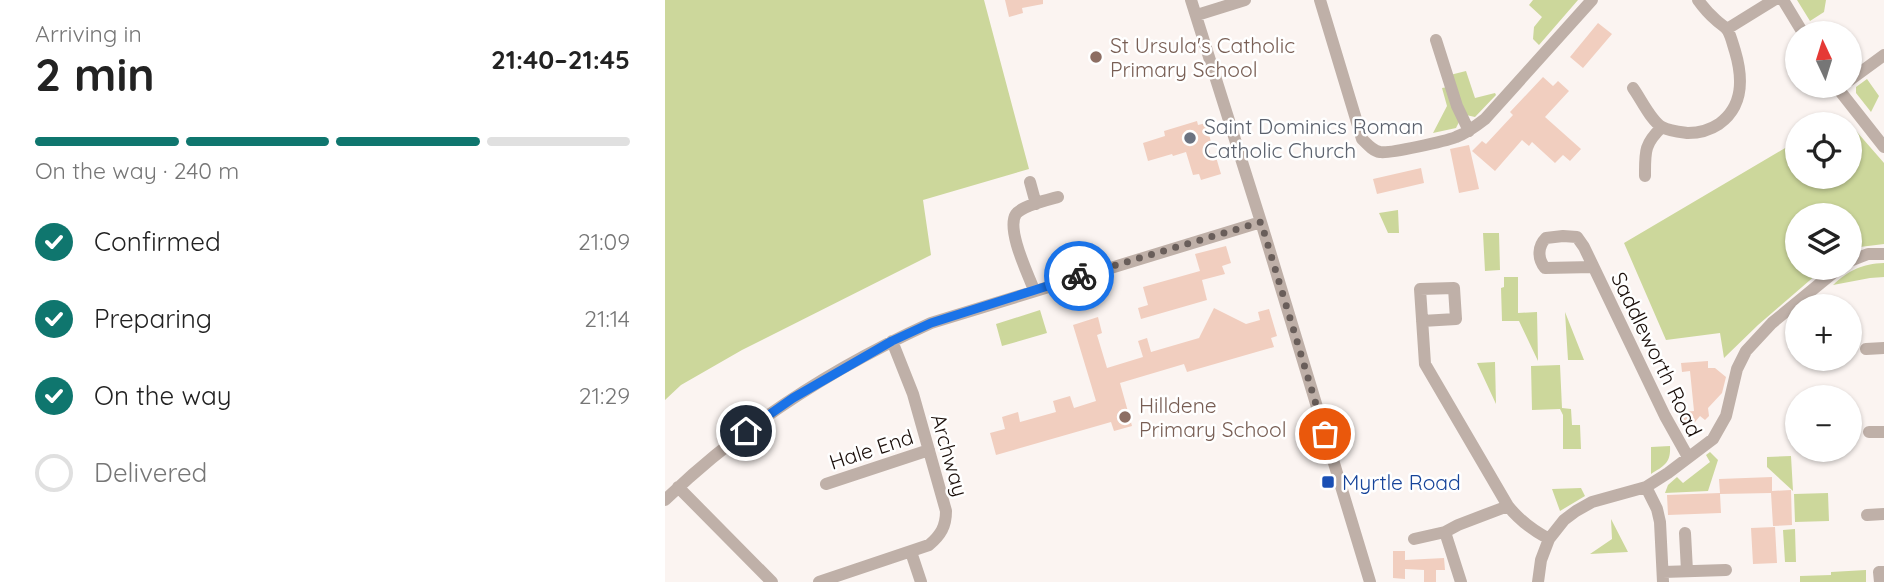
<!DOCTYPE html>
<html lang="en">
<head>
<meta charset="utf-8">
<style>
  :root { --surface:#fff; --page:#f6f6f6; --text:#222; --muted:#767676; --line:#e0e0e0; --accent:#0f766e }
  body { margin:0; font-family:Quicksand,sans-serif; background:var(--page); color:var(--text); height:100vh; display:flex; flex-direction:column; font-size:26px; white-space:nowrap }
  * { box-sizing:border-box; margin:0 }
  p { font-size:23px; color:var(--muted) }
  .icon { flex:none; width:38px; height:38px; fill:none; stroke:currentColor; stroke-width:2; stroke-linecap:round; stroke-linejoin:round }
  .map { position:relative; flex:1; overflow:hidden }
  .sheet { display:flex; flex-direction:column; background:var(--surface); width:665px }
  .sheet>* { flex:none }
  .needle { width:46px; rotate:356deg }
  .tools { position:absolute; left:1120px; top:21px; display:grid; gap:14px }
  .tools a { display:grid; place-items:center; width:77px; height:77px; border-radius:50%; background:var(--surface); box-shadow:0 2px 5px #0004; font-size:35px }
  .pin { position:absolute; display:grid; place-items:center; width:60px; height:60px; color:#fff; margin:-30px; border:4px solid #fff; border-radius:50%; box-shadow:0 2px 7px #0007 }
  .courier { position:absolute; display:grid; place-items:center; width:70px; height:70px; margin:-35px; border:5px solid #1a73e8; border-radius:50%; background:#fff; color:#222; box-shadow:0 2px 9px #0007 }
  .overview em { font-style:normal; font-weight:700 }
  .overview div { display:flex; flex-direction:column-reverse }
  .overview { display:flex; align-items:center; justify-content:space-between; height:119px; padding:0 35px }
  h1 { font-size:46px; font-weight:700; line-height:52px }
  .bar { display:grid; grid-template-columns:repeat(4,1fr); gap:10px 7px; align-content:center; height:84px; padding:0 35px }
  .bar i { height:9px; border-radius:5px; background:var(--line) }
  .bar .active { background:var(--accent) }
  .bar p { grid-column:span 4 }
  ol { padding:0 35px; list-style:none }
  li { display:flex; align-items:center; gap:21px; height:77px }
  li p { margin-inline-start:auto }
  li .icon { padding:7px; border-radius:50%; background:var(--accent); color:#fff; stroke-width:4 }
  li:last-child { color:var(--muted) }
  li i { width:38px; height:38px; border:4px solid var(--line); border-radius:50% }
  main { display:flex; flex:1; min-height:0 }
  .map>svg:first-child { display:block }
  .green { fill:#ccd79b }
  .building { fill:#f1cebf }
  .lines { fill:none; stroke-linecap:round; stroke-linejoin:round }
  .minor { stroke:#bfb0a8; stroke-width:12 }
  .done { stroke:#695e5a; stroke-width:7; stroke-dasharray:0 12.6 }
  .route { stroke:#1a73e8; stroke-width:9 }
  .education-dot { fill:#8d6e63; stroke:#fff; stroke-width:2.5 }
  .worship-dot { fill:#6b7280; stroke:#fff; stroke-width:2.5 }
  .transit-dot { fill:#1a4fb4; stroke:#fff; stroke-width:2.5 }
  .labels { text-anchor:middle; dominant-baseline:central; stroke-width:5; stroke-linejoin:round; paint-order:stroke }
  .education-label { font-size:21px; fill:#785e54; stroke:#fff; text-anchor:start }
  .worship-label { font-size:21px; fill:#5b616d; stroke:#fff; text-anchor:start }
  .street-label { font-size:21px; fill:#1a0e09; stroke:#fff }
  .transit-label { font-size:21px; fill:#164399; stroke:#fff; text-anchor:start }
</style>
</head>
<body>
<main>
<section class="sheet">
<div class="overview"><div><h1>2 min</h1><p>Arriving in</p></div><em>21:40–21:45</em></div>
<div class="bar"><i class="active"></i><i class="active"></i><i class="active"></i><i></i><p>On the way · 240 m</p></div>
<ol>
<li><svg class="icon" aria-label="check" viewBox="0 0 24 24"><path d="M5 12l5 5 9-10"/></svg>Confirmed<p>21:09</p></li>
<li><svg class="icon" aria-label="check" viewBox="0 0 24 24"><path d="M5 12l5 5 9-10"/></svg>Preparing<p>21:14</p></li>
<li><svg class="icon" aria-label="check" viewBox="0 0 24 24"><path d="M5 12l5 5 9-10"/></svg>On the way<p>21:29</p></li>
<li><i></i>Delivered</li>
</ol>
</section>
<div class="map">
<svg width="1219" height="582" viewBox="0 0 1219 582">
  <rect width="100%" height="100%" fill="#fbf4f1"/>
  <path class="green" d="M0,0H319L364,169L258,200L266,255L77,350L16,385L0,400Z
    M868,0H913L874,45L868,39L869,27L877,17L864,5Z
    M1132,0H1161L1159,12L1145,21Z
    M801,71L810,98L830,93L831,95L810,117L801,115L785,75Z
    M1202,79L1214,96L1206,112L1191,93V87Z
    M783,87L795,120L791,128L768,133L782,106L777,88Z
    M1185,124L1219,163V244L1195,247L1185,250V215H1132V268H1159L1093,325L1059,358L1055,333L1001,340L959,243L1132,141V177H1185Z
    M733,210L734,233H723L714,213Z
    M818,233H834L835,270L820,271Z
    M1219,263V277L1205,278L1168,285C1184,270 1197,264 1219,263Z
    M839,277H853V313L872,312L873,361L854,321H837L836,288L839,287Z
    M375,310L382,333L337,346L331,324Z
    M900,312L919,360H903Z
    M830,362L831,404L812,363Z
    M895,365L897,408L906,409L907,425H915L916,449H898V415L895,409L867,410L866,366Z
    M1005,446C1006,463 999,466 986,474V447Z
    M1045,452L1053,460L1043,491L1000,493L1003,485L1012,477L1018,483L1045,462L1041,455Z
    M1126,456L1128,491L1102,467V457Z
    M916,488L920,496L895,511L887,489Z
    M1163,493L1164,521L1130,522L1129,494Z
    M946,519L963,552L925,554L947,539Z
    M1130,529L1131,562H1120L1118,530Z
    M1201,570V582H1135V576L1166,575V572Z"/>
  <path class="building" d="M340,0H378V4L357,8L358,13L344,17Z
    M933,23L947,34L918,68L905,57Z
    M878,77L888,86L893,81L904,91L880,117L916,149L905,161L898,155L890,163L867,142L864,146L857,140L830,171L807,151L817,141L821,144L848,115L845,112Z
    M532,121L533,125L541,123L546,142L542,143L547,159L551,157L556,174L536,180L534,174L528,175L521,152L508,156L507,154L483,161L478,143L500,136L499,131Z
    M804,145L814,189L794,193L785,149Z
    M756,168L759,183L712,194L708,179Z
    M561,246L566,263L557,266L560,274L537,280L542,300L476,319L473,308L483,305L478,287L535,271L530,254Z
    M549,308L581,324L595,320L593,312L604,309L612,336L606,338L609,347L522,372L519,364L455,383L467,426L449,431L446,422L331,455L325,433L340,429L337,417L353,412L355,422L391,412L388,401L405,396L409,408L431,401L408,325L433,317L437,333L432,335L442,368L478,357L473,341L482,338L486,352L534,338Z
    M1043,361V368H1050L1061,377L1057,393L1043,408L1044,416L1040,420L1035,416L1030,422H1017L1016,412L1029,411L1025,371L1017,372L1016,363Z
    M1107,477V491L1126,490L1127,525L1108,526L1106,493L1055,494L1056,513L1003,515L1002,495L1055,493L1054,479Z
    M1110,527L1112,563L1088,564L1086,528Z
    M728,551H740V560L779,558L780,570H771V582H759V570L740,569V579L728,578Z"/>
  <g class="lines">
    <path class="minor" d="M526,0L596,222L705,582
      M655,0L697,139C702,144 708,151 715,152C724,154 781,141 791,137C802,133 811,126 820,119L927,0
      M1118,0L1138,33
      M532,15L580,0
      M1062,29L1109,0
      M771,40L792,106L804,131
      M1185,80L1219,55
      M1171,86L1219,147
      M968,88C976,99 986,121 997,127C1004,131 1015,132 1023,133C1034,133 1045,130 1054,124C1079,106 1078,78 1070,51C1068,45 1066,36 1063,31C1060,26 1055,24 1051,20C1044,14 1038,7 1033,0
      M980,176C980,152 979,144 997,127
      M365,182L371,204
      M1185,261L1203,254H1219
      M928,267L880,268C872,258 873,246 881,238L898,236L912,237L919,247L1000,416L1023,457
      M369,290C363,274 341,229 351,214C357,206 382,200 393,197
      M757,321L791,319L789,288L755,289L760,364L843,506
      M1201,349L1219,348
      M1204,432H1219
      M161,484L264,450
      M13,487L107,582
      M981,487L992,509L995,522L998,582
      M0,500C77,426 169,367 266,323L596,222
      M1202,515L1219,514
      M1020,533L1022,571
      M749,539L780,532
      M246,552L256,582
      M998,572L1061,570
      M154,582L264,545C276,535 281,526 281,511L248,394L227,341
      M796,582L780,532L793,525L843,506C855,521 867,530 884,539L899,520L911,511L927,502L981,487L1003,473L1048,439L1061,416L1072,369L1081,351L1107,323L1174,268
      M873,582L876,560L884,539
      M1215,582L1214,572H1219"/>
  </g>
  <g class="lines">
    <path class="done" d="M414,276L596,222L660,434"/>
    <path class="route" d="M81,431L128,398L227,341L266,323L414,276"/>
  </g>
  <g class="education-dot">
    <circle cx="431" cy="57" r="7"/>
    <circle cx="460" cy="417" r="7"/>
  </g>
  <circle class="worship-dot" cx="525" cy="138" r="7"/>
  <rect class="transit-dot" x="656" y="475" width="14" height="14" rx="3.5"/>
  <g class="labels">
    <g class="education-label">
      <text x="445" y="45">St Ursula's Catholic<tspan x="445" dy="24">Primary School</tspan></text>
      <text x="474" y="405">Hilldene<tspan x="474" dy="24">Primary School</tspan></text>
    </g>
    <g class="worship-label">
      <text x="539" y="126">Saint Dominics Roman<tspan x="539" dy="24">Catholic Church</tspan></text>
    </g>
    <g class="street-label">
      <text transform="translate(992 354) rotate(64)">Saddleworth Road</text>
      <text transform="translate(206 449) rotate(-18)">Hale End</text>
      <text transform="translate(285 455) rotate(74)">Archway</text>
    </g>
    <g class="transit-label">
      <text x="677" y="482">Myrtle Road</text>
    </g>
  </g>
</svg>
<div class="tools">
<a><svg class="needle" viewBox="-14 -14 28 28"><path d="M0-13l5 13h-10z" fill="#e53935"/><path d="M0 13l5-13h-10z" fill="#767676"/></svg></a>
<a><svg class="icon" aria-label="locate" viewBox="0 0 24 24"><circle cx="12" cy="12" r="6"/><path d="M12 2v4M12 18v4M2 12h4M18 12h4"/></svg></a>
<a><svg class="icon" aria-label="layers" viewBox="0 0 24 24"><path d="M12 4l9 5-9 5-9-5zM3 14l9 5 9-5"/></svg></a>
<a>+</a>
<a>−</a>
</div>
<div class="pin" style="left:660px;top:434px;background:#ea580c"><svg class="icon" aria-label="bag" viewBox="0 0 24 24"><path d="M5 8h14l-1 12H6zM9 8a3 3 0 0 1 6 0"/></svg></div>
<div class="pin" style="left:81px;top:431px;background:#1f2937"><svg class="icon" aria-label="home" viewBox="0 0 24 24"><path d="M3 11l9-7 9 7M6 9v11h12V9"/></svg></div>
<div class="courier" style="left:414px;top:276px"><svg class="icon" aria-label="bike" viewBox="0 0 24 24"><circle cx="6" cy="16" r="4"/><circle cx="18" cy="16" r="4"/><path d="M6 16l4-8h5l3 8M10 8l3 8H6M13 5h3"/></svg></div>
</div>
</main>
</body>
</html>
